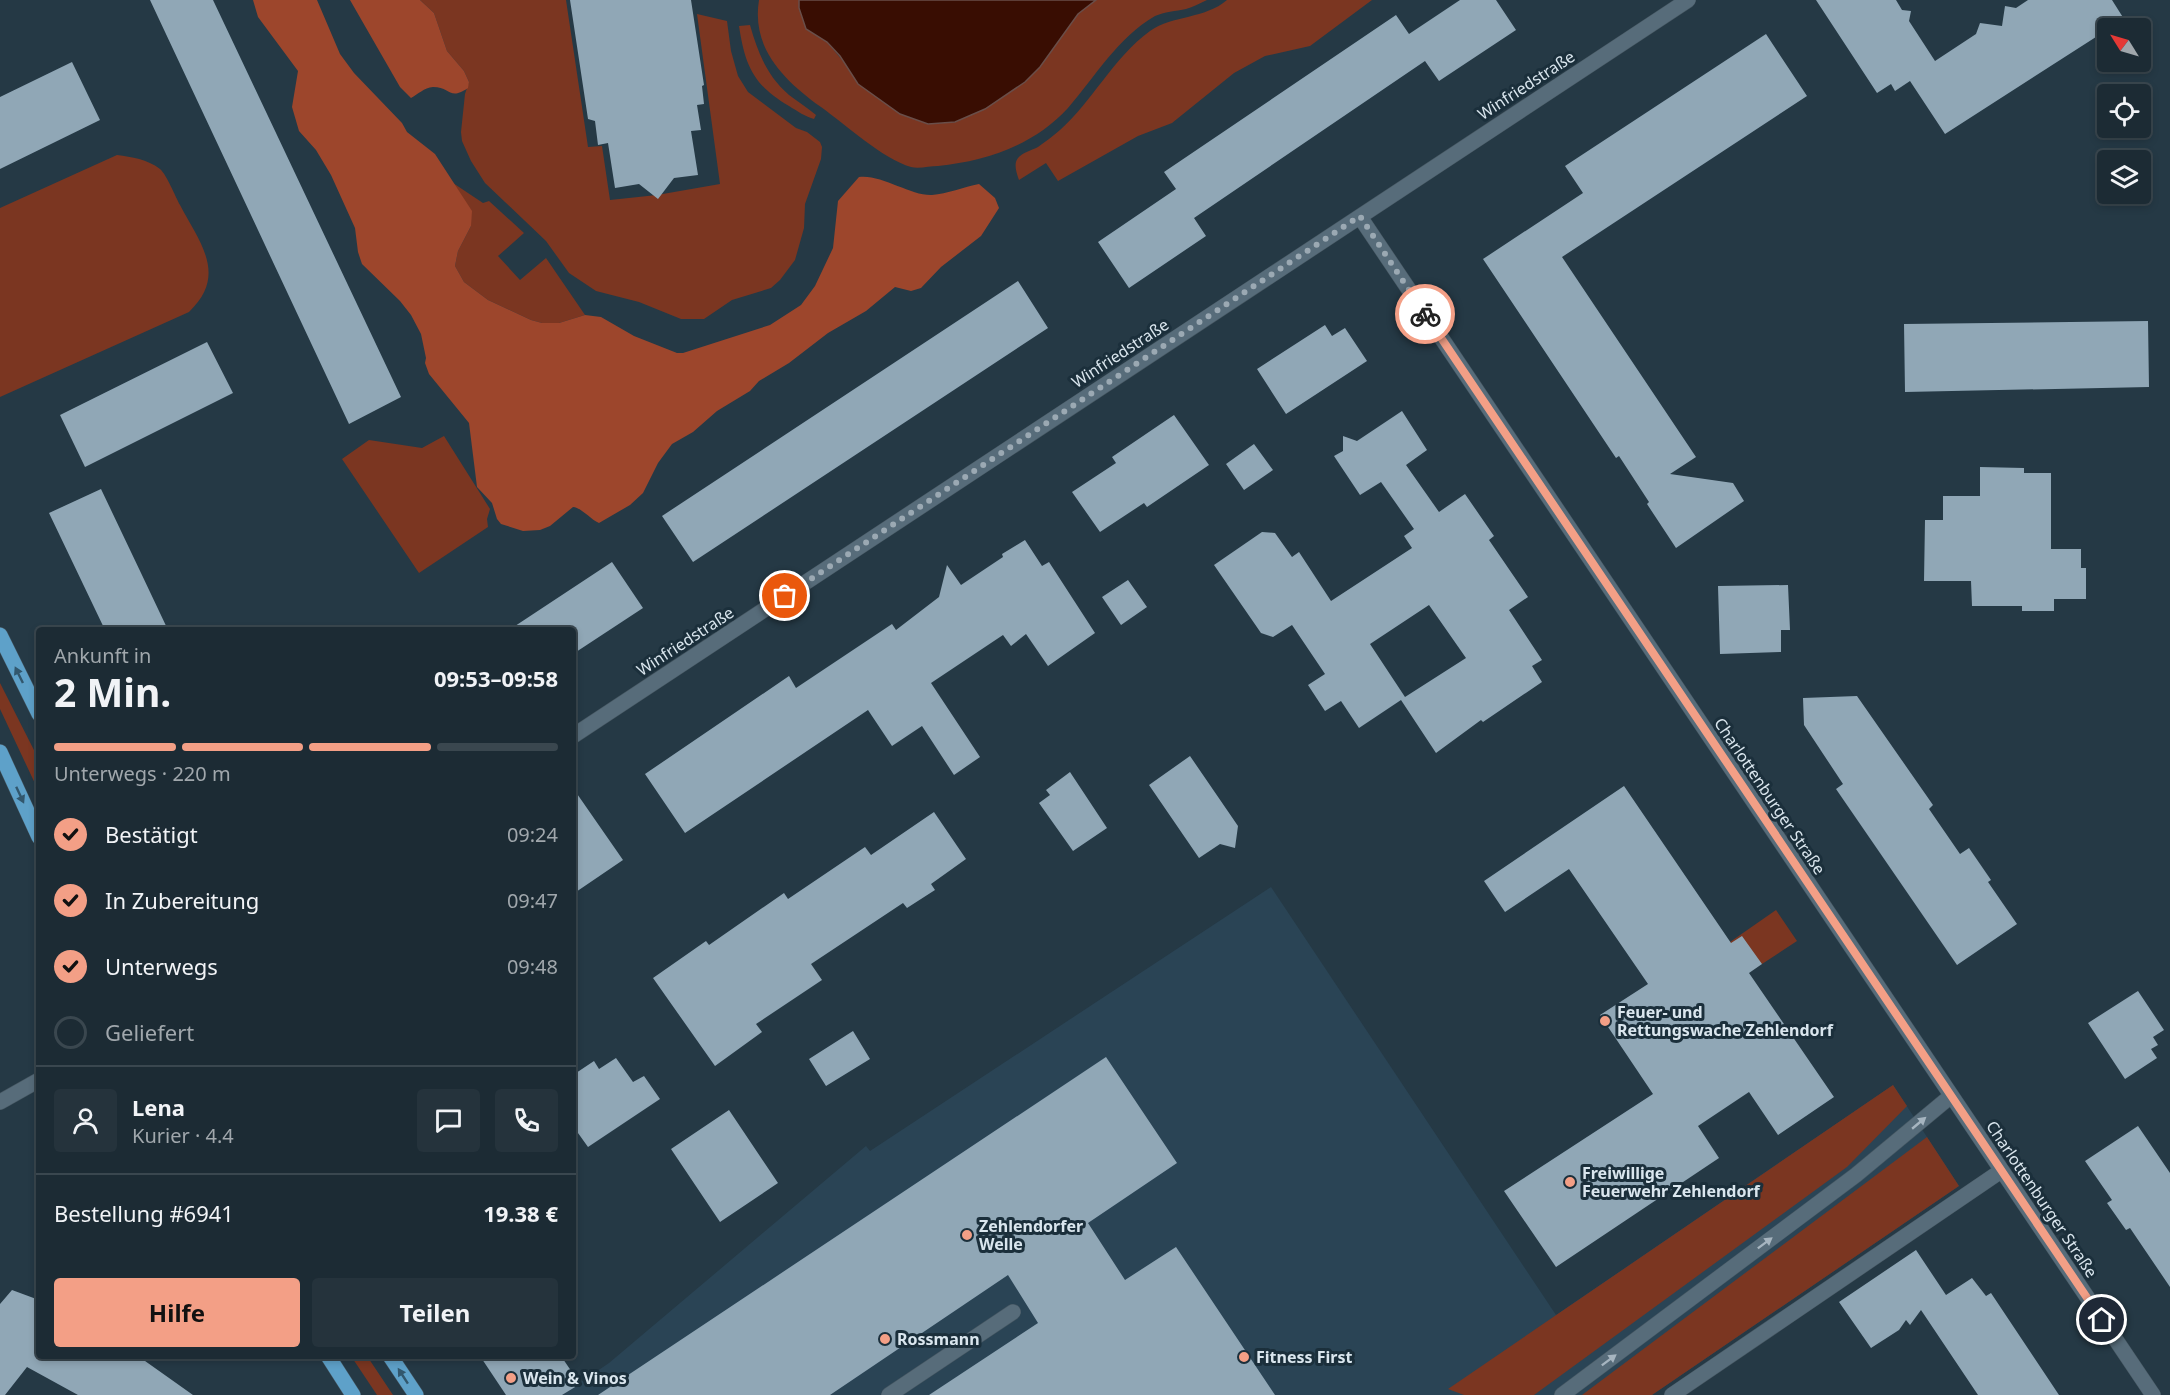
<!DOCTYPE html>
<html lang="de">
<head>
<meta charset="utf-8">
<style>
  :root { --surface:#1c2b34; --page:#25333c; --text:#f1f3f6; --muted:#a0a7ac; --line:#3a474f; --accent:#f39f86 }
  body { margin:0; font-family:"Noto Sans",sans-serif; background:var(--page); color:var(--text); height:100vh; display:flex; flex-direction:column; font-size:22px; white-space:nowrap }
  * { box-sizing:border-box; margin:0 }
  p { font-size:20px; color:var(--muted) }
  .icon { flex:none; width:33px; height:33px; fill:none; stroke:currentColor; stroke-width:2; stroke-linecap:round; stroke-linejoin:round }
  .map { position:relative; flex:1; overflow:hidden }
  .panel { position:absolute; left:36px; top:627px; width:540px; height:732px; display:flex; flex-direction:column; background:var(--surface); border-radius:6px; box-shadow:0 3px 9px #0003,0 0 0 2px var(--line) }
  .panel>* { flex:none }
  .needle { width:39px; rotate:307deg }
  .tools { position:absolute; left:2097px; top:18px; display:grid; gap:12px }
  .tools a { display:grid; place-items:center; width:54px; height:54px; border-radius:6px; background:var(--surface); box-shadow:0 3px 9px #0003,0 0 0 2px var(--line); font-size:30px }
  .pin { position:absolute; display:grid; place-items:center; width:51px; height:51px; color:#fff; margin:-26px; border:3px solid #fff; border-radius:50%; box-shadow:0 2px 6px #0007 }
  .courier { position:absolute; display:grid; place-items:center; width:60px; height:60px; margin:-30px; border:4px solid #f39f86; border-radius:50%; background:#fff; color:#222; box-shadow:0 2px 8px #0007 }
  .head em { font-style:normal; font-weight:700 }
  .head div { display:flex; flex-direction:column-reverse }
  .head { display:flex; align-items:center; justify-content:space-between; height:102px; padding:0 18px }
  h1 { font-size:39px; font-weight:700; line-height:45px }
  .bar { display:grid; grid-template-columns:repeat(4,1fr); gap:9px 6px; align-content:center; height:72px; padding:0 18px }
  .bar i { height:8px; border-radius:4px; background:var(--line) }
  .bar .active { background:var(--accent) }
  .bar p { grid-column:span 4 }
  .line { display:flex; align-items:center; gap:15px; padding:0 18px; border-top:2px solid var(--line) }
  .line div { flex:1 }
  .round { display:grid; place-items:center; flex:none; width:63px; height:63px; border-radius:6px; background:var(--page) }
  ol { padding:0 18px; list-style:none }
  li { display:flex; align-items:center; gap:18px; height:66px }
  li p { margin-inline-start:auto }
  li .icon { padding:6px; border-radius:50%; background:var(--accent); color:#111; stroke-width:4 }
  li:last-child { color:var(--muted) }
  li i { width:33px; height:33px; border:3px solid var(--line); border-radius:50% }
  .cta { display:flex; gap:12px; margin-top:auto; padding:12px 18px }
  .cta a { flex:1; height:69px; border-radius:6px; background:var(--accent); color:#111; font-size:24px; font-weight:700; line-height:69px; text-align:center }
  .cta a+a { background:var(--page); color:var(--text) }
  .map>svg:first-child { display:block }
  .built { fill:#2a4455 }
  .green { fill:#7b3621 }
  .forest { fill:#9d462c }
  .water { fill:#390d02; stroke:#694e49; stroke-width:1.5 }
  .building { fill:#90a7b6; fill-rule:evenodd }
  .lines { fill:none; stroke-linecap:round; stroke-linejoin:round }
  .minor-casing { stroke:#465762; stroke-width:16 }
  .major-casing { stroke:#465762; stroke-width:16 }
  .minor { stroke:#576c7a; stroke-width:15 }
  .major { stroke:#5ea1c9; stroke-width:15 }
  .oneway { fill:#32576d }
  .oneway2 { fill:#a6b5c0 }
  .done { stroke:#9ba9b3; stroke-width:6; stroke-dasharray:0 10.8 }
  .route { stroke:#f39f86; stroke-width:8 }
  .poi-dot { fill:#f39f86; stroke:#1b2f3b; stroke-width:2 }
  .labels { text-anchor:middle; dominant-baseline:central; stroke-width:6; stroke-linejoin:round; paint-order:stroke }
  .street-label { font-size:16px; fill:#dae6ee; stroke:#1b2f3b }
  .poi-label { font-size:16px; font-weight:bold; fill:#dae6ee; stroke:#1b2f3b; text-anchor:start }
</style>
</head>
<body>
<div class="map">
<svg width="2170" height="1395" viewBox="0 0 2170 1395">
  <rect width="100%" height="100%" fill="#253945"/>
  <path class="built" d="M1271,887L1556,1315L1893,1085L1959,1186L1652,1395H562L609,1363L866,1146L870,1151Z"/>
  <path class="green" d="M420,0H566L588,147L602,146L610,200L657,195L720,184L697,14L727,21L731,51L738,76L748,92L796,128L807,132L820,142L822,147L821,159L805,204L804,228L795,260L780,280L771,288L732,300L704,319H681L639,302L596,291L569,273L546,241L485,183L471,161L462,141L461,132L465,94L469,82L464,71L447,51L434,13Z
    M759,0H799V8L806,29L827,42L847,66L928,124L955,122L985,109L1025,82L1040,67L1078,14L1096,0H1207C1200,3 1193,7 1186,9C1176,11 1164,12 1155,16C1118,37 1095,77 1068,108C1034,145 987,161 938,166C930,166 919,169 911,167C883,159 846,125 821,107C785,81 751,49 759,0Z
    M1227,0H1372L1310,46L1265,56L1234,73L1172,123L1138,136L1058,181L1046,163L1019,180C1017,174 1013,164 1018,158C1022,153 1032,150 1038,147C1045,142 1053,136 1060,130C1092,102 1113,58 1150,31C1173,15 1205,19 1227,0Z
    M750,25C758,53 767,76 789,95C798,102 808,108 816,115L814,119C806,117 797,111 789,106C753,85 745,65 739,26Z
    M117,155C132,157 147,159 160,169C167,175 175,196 180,205C200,243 228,275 189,312L0,397V208Z
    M453,183L483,203L489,201L524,233L498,256L520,280L546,258L585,315L559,323H542L531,320L488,300L464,282L455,266L458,251L471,226Z
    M444,436L490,509L487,519L488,527L419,573L342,459L369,440L422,448Z
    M0,683L39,760V792L0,709Z
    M1776,910L1797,941L1762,964L1731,943L1730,942Z
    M1893,1085L1907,1106L1847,1167L1534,1395H1464L1448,1389Z
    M1927,1137L1959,1186L1652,1395H1582Z
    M351,1356H367L393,1395H377Z"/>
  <path class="forest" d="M253,0H317L340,54L354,73L402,123L407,132L435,154L472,211L471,226L458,251L455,266L464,282L488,300L531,320L542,323H559L585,315L601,317L634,336L677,353H683L770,325L801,305L815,286L833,248L838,201L859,177C881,174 911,196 932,195C947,194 964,187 979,184L995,198L999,208L981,236L941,267L921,288L911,291L895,287L866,311L828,333L789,363L759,381L750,391L717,411L693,432L672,444L658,463L643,493L630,505L599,523C590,519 582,508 573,507L550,526L540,530L523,531L501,524L497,519L492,503L477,487L469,423L429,374L425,363L426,358L421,334L411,315L400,301L362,264L358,252L355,228L331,175L316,150L299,131L292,107L298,71L258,17Z
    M350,0H420L434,13L447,51L464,71L469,82L468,88C449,101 451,87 433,87C424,88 418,94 411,98L400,87Z"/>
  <path class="water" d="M799,0H1096L1078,14L1040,67L1025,82L985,109L955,122L928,124L900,114L858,84L840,56L827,42L806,29L799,8Z"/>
  <path class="building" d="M150,0H213L401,397L349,424Z
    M570,0H691L704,85L702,86L704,104L697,105L701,130L691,131L698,175L674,178L658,199L639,184L615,188L608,143L598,145L595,121L588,119Z
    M1460,0H1496L1516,30L1439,81L1425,61L1194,218L1206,236L1129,288L1098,242L1176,189L1164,172L1396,15L1409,34Z
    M1816,0H1896L1902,10L1911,11L1909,21L1935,61L1976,34L1980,23L2002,26L2005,6L2016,8L2028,0H2112L2124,19L1945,134L1910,81L1895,91L1891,84L1877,93Z
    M1766,34L1807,96L1562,257L1696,457L1670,474L1733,483L1744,501L1676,548L1647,504L1649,502L1619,456L1616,458L1483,259L1583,193L1565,166Z
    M72,62L100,120L0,169V97Z
    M1018,281L1048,328L693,562L662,516Z
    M2148,321L2149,387L1905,392L1904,324Z
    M1325,325L1332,336L1345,328L1367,361L1286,414L1257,369Z
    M207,342L233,393L85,467L60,415Z
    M1402,411L1427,450L1406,465L1439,512L1465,494L1494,536L1489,540L1528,597L1509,610L1542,660L1532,666L1542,682L1483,722L1481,720L1436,753L1401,700L1359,728L1341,701L1325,711L1308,685L1325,674L1292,625L1273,637L1261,633L1214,565L1262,532L1275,533L1292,557L1299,552L1331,601L1412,548L1404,536L1414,529L1381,482L1360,495L1334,456L1343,451V436L1357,441ZM1429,605L1466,658L1405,697L1370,644Z
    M1174,415L1209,465L1147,507L1144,503L1100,532L1072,492L1116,463L1112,457Z
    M1254,444L1273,470L1244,490L1226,464Z
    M1980,467L2024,468V473H2051V549H2081V568H2086V599H2054V611H2022V606H1972L1971,581H1924L1925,520H1943V496H1980Z
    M101,489L141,573L168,630H105L49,513Z
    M1025,540L1042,566L1049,562L1095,633L1048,666L1026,634L1011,646L1003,635L931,683L980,757L954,775L922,726L892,746L868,710L685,833L645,774L789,676L796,688L892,624L896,630L939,597L947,565L961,585L1003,557L1002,554Z
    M612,562L643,608L573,654V630H509Z
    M1128,580L1147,607L1121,625L1102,597Z
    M1788,585L1790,630H1781V652L1720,654L1718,586Z
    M1857,696L1933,805L1929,809L1960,854L1969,848L1991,880L1988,882L2017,924L1957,965L1836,789L1843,784L1804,725L1803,698Z
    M1190,756L1238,826L1235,848L1220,844L1199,858L1149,785Z
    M1070,772L1107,828L1073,851L1039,803L1050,795L1046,790Z
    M1624,786L1731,943L1742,936L1762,964L1749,973L1834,1097L1778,1135L1749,1092L1698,1126L1719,1158L1556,1267L1504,1191L1653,1094L1600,1015L1648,984L1569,869L1505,912L1484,881Z
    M573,788L623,860L573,894Z
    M934,812L966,859L931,884L935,890L907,908L903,903L811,964L822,980L756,1024L762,1032L715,1066L653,978L706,941L709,945L784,893L788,899L865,847L871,855Z
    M2138,991L2164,1030L2153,1037L2158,1045L2151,1049L2157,1058L2125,1079L2088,1023Z
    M853,1031L870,1059L826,1086L809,1059Z
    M1106,1057L1177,1163L1088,1223L1125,1280L1176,1247L1275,1395H929L1038,1323L1008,1275L830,1395H598Z
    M616,1058L633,1082L644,1076L660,1099L588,1147L573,1126V1075L594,1061L599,1069Z
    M729,1110L778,1183L720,1222L671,1149Z
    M2138,1126L2170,1173V1287L2130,1228L2126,1230L2107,1203L2112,1200L2085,1161Z
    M1916,1250L1946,1295L1972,1278L1986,1296L1991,1293L2059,1395H1978L1921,1310L1910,1325L1906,1320L1899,1330L1871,1348L1839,1302Z
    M12,1290L39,1300V1356H138L193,1395H78L27,1367L5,1395H0V1304Z
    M480,1356H561L580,1384L562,1395H506Z"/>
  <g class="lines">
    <defs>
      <path id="minor" d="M1360,217L2153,1395
        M573,736L1688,0
        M0,1102L39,1080
        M889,1395L1013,1312
        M1562,1395L1856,1175L1951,1096
        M1672,1395L2001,1171"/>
      <path id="major" d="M0,635L39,714
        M0,752L39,837
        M328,1356L353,1395
        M390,1356L416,1395"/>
    </defs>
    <use href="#minor" class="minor-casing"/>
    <use href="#major" class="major-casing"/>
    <use href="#minor" class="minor"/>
    <use href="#major" class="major"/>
  </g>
  <defs><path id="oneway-solid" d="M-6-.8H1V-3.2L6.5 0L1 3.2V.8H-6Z" transform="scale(1.5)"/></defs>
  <g class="oneway">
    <use href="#oneway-solid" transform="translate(19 675) rotate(-116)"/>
    <use href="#oneway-solid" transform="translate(20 795) rotate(65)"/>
    <use href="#oneway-solid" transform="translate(403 1376) rotate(-123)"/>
  </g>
  <g class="oneway2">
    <use href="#oneway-solid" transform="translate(1919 1123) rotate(-40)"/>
    <use href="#oneway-solid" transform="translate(1765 1243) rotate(-37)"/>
    <use href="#oneway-solid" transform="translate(1609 1360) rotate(-37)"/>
  </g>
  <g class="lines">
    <path class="done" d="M785,596L1360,216L1425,314"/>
    <path class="route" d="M1425,314L2102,1320"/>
  </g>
  <g class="poi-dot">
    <circle cx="1605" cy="1021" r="6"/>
    <circle cx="1570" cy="1182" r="6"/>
    <circle cx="967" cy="1235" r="6"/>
    <circle cx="885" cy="1339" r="6"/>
    <circle cx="1244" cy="1357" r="6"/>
    <circle cx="511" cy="1378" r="6"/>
  </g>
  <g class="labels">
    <g class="street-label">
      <text transform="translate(1526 85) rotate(-33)">Winfriedstraße</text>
      <text transform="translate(1120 353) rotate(-33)">Winfriedstraße</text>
      <text transform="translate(685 641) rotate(-33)">Winfriedstraße</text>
      <text transform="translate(1770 796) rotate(56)">Charlottenburger Straße</text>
      <text transform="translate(2042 1199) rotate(56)">Charlottenburger Straße</text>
    </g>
    <g class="poi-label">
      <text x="1617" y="1012">Feuer- und<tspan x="1617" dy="18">Rettungswache Zehlendorf</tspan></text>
      <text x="1582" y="1173">Freiwillige<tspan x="1582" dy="18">Feuerwehr Zehlendorf</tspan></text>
      <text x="979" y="1226">Zehlendorfer<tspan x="979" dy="18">Welle</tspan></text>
      <text x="897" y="1339">Rossmann</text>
      <text x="1256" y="1357">Fitness First</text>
      <text x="523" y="1378">Wein &amp; Vinos</text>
    </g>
  </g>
</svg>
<div class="tools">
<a><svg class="needle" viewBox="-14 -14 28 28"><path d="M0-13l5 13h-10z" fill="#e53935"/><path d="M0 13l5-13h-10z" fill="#a0a7ac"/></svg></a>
<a><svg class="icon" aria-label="locate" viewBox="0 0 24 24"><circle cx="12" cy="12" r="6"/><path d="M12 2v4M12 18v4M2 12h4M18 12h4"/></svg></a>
<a><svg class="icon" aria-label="layers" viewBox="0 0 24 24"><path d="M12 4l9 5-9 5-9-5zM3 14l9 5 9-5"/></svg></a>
</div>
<div class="pin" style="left:785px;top:596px;background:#ea580c"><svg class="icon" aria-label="bag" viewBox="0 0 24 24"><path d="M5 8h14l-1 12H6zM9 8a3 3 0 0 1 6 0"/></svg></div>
<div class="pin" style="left:2102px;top:1320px;background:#1f2937"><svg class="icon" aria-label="home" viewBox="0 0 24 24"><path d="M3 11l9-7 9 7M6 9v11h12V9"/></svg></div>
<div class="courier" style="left:1425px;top:314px"><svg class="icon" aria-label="bike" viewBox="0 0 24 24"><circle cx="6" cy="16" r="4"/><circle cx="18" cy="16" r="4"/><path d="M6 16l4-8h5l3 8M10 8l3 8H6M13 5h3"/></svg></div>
<section class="panel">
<div class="head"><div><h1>2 Min.</h1><p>Ankunft in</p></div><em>09:53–09:58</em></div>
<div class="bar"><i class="active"></i><i class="active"></i><i class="active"></i><i></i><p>Unterwegs · 220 m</p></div>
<ol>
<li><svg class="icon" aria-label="check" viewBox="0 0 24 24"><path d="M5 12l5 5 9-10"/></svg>Bestätigt<p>09:24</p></li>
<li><svg class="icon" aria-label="check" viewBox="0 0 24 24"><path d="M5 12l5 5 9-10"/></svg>In Zubereitung<p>09:47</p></li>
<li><svg class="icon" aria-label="check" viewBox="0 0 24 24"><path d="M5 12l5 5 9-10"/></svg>Unterwegs<p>09:48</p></li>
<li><i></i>Geliefert</li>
</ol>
<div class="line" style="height:108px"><a class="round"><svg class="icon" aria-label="person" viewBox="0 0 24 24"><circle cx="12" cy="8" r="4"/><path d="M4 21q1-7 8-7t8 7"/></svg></a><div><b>Lena</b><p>Kurier · 4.4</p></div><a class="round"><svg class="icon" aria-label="chat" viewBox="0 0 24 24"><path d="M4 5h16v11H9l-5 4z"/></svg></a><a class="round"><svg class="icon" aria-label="phone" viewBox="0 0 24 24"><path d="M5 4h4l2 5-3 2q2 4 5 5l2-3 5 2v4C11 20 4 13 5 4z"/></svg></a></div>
<div class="line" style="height:78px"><div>Bestellung #6941</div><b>19.38 €</b></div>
<div class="cta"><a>Hilfe</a><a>Teilen</a></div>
</section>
</div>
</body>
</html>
